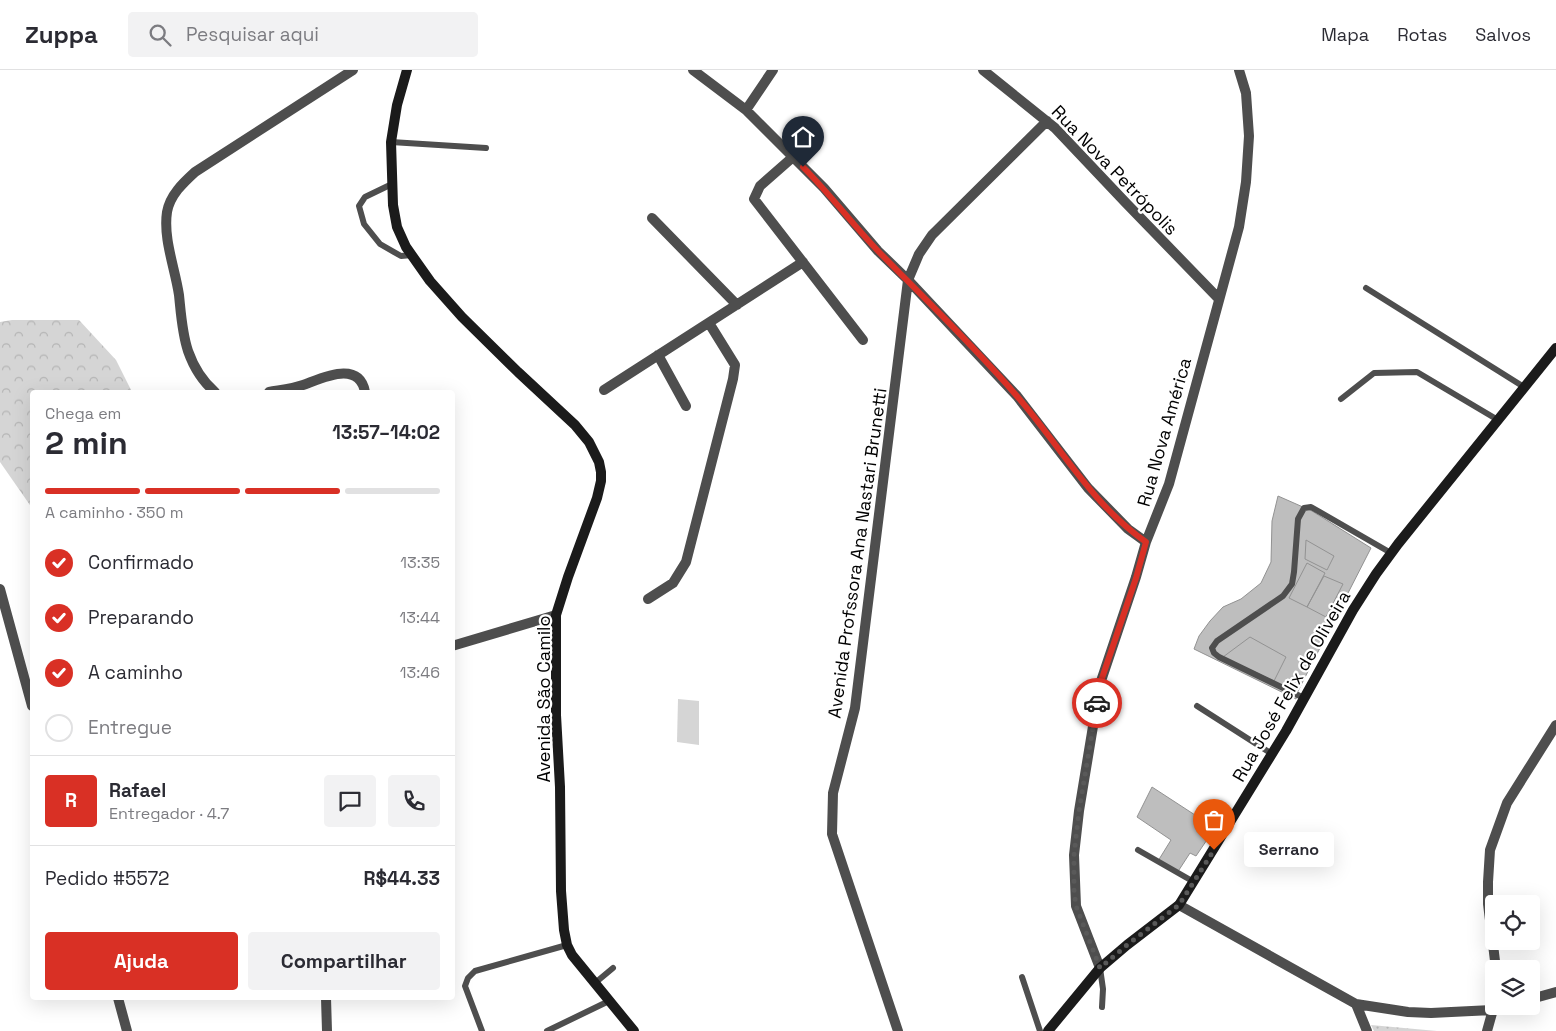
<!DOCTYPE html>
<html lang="pt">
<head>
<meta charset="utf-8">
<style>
  :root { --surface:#fff; --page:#f2f2f3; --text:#2b2b33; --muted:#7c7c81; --line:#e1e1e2; --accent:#d93025 }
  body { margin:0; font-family:"Space Grotesk",sans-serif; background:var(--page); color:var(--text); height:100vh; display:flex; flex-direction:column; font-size:19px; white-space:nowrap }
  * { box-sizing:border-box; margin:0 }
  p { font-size:16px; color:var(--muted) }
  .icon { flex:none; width:28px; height:28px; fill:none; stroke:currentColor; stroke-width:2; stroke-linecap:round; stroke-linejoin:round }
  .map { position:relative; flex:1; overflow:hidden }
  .panel { position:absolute; left:30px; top:320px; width:425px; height:610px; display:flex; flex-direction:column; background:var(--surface); border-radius:5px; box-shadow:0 5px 20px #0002 }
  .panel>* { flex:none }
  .tools { position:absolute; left:1485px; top:825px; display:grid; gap:10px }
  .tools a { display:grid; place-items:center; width:55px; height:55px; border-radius:5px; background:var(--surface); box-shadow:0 5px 20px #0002; font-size:25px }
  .pin { position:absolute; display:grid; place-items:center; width:42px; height:42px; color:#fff; margin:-51px -21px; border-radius:50% 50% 50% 0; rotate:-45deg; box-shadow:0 0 5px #0007 }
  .pin .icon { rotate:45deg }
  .courier { position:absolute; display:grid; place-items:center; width:50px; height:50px; margin:-25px; border:4px solid #d93025; border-radius:50%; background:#fff; color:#222; box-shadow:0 1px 6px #0007 }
  .bubble { position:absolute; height:35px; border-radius:5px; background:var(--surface); box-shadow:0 5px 20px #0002; font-size:16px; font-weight:600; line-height:35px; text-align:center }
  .overview em { font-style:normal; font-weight:600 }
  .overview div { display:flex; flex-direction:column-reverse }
  .overview { display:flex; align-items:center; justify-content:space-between; height:85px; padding:0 15px }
  h1 { font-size:32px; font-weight:600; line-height:38px }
  .bar { display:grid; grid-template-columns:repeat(4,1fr); gap:8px 5px; align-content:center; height:60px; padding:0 15px }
  .bar i { height:6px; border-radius:4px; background:var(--line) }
  .bar .active { background:var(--accent) }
  .bar p { grid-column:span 4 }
  .line { display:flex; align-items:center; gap:12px; padding:0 15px; border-top:1px solid var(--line) }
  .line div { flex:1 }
  .round { display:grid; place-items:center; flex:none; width:52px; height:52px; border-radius:5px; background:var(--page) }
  ol { padding:0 15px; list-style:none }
  li { display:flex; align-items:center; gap:15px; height:55px }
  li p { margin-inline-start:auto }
  li .icon { padding:5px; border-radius:50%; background:var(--accent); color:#fff; stroke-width:4 }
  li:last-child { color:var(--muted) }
  li i { width:28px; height:28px; border:2px solid var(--line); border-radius:50% }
  .primary-button { display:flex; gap:10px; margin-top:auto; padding:10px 15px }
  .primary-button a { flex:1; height:58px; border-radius:5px; background:var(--accent); color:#fff; font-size:20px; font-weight:600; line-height:58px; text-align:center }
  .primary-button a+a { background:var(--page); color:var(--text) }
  header { display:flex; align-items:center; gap:30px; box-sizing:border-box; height:70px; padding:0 25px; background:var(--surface); border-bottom:1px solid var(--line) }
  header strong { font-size:24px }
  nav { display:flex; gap:28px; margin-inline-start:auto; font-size:18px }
  .search { width:350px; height:45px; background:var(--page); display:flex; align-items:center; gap:12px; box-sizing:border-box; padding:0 18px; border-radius:5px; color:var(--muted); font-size:19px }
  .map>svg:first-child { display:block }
  .grass { fill:#d5d5d5 }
  .forest { fill:url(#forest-crowns) }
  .park { fill:url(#park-dots) }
  .building { fill:#bebebe; stroke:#929292 }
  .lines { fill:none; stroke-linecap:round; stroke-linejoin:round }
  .service { stroke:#4e4e4e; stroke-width:6 }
  .minor { stroke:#4e4e4e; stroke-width:10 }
  .secondary { stroke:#1b1b1b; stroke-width:10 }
  .done { stroke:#595959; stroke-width:5; stroke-dasharray:0 9 }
  .route { stroke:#d93025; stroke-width:6 }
  .labels { text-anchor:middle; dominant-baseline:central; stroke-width:4.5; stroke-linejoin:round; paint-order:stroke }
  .street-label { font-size:18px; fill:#000; stroke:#fff }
</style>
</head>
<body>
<header>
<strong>Zuppa</strong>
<div class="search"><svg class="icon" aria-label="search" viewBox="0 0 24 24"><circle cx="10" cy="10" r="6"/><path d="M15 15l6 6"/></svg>Pesquisar aqui</div>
<nav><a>Mapa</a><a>Rotas</a><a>Salvos</a></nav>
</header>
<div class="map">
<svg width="1556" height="961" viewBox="0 0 1556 961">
  <defs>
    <pattern id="forest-crowns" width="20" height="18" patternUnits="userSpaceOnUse" patternTransform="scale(1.25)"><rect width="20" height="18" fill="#d5d5d5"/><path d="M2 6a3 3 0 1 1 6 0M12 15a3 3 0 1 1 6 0" fill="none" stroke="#b5b5b5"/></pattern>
    <pattern id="park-dots" width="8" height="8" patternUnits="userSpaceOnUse" patternTransform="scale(1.25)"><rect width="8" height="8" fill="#d5d5d5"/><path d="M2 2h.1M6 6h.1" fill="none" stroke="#b5b5b5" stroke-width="1.8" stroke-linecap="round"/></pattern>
  </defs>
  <rect width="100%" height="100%" fill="#fff"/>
  <path class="grass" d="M678,629L699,631V675L677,672Z"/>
  <path class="forest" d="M12,250H79L116,290L132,322H32V438L0,392V252Z"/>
  <path class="park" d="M1371,955L1437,961H1374Z"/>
  <path class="building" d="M1278,426L1312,441L1371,478L1298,621L1296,629L1194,579L1199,566L1210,551L1223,537L1241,529L1261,513L1271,492L1272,451Z
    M1306,470L1334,486L1327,500L1305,489Z
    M1307,493L1325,503L1307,537L1289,528Z
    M1324,506L1343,514L1326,547L1307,537Z
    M1250,567L1286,587L1274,611L1223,587Z
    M1152,717L1215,758L1196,786L1190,783L1177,803L1158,791L1171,770L1137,747Z"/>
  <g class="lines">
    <path class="service" d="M391,72L486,78
      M392,114L365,127L359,136L364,154L380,174L401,186L412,185
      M1366,218L1524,317
      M1341,329L1374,303L1417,302L1498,350
      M1304,628L1219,587L1214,583L1212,578L1217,571L1283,526L1292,514L1294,502L1298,449L1304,438L1311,437L1391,483
      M1197,636L1272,684
      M1138,780L1194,812
      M1100,898L1103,919L1102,937
      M1022,907L1040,961
      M595,913L613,898
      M482,961L465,916L468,908L475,901L567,875
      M547,961L609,931"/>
    <path class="minor" d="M693,0L746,40L824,118L878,181L908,210L1017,326L1088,418L1128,459L1146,472
      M983,0L1055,58L1126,133L1219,229
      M746,40L773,0
      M793,87L760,116L754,129L863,270
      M652,148L737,235
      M658,285L686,336
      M604,320L803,192
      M215,322C202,311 194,298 188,281C182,263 181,244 179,225C175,198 163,169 167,142C170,125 183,113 195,102L353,0
      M269,322C280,320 292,319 303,315C323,308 359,290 365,322
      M0,519L32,636
      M648,529L673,513L686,492L733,309L735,295L709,253
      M452,576L556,545
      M1179,835L1356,934L1408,942L1431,943L1492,940L1507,936
      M1100,898L1076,836L1074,785L1079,741L1100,614L1136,507L1146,472L1169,414L1239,157L1246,112L1249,66L1246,23L1239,0
      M1496,899L1488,834V812L1490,780L1507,733L1556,655
      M118,928L127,961
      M326,928L327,961
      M1531,929L1556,922
      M1356,934L1367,961
      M898,961L832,764L833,723L855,638L908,210L919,184L932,165L1047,51
      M1487,961L1494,936"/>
    <path class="secondary" d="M407,0L397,35L391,72L393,135L397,157L406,177L430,211L462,247L518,302L575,355L589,372L599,392L601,402V411L597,428L568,507L556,545V645L560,717L561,821L564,860L567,875L572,885L634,961
      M1048,961L1100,898L1127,875L1179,835L1286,661L1353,540L1376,504L1398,474L1556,278"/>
  </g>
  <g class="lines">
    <path class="done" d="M1097,633L1079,741L1074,785V820L1076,836L1100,898L1127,875L1179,835L1214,780"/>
    <path class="route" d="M803,97C830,124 853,155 879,182C925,229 973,275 1016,325C1059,374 1091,434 1146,472L1136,508L1100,614L1097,633"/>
  </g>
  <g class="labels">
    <g class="street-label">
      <text transform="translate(1115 100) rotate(46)">Rua Nova Petrópolis</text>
      <text transform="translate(1164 362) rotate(-74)">Rua Nova América</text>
      <text transform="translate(857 483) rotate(-82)">Avenida Profssora Ana Nastari Brunetti</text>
      <text transform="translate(1291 616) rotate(-60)">Rua José Felix de Oliveira</text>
      <text transform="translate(543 629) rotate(-90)">Avenida São Camilo</text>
    </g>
  </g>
</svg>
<div class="tools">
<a><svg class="icon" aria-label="locate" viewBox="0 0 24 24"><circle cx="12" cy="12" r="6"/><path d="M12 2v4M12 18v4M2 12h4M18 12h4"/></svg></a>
<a><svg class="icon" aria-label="layers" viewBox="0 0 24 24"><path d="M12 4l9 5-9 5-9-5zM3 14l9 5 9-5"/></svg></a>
</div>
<div class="pin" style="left:1214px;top:780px;background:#ea580c"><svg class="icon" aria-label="bag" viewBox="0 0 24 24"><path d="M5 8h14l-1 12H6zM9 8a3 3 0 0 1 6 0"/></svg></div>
<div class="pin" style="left:803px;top:97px;background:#1f2937"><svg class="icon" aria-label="home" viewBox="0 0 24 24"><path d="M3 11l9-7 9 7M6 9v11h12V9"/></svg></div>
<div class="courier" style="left:1097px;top:633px"><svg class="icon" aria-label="car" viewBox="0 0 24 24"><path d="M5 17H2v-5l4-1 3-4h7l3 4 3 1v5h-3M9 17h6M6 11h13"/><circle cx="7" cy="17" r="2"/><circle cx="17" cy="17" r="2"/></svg></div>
<div class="bubble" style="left:1244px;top:762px;width:90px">Serrano</div>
<section class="panel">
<div class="overview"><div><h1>2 min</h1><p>Chega em</p></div><em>13:57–14:02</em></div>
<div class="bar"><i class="active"></i><i class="active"></i><i class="active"></i><i></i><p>A caminho · 350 m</p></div>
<ol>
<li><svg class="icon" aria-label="check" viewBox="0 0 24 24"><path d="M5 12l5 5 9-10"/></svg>Confirmado<p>13:35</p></li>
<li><svg class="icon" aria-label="check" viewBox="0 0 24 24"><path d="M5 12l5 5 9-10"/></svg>Preparando<p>13:44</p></li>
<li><svg class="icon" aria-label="check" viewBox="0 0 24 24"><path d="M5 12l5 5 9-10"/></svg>A caminho<p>13:46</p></li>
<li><i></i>Entregue</li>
</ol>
<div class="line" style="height:90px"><b class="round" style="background:var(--accent);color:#fff">R</b><div><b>Rafael</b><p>Entregador · 4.7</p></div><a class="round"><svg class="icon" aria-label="chat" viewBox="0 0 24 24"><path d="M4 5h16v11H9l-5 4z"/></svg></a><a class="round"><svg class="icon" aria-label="phone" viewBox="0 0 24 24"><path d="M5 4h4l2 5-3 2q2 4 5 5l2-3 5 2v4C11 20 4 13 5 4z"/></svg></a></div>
<div class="line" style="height:65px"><div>Pedido #5572</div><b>R$44.33</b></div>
<div class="primary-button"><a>Ajuda</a><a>Compartilhar</a></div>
</section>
</div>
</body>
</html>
